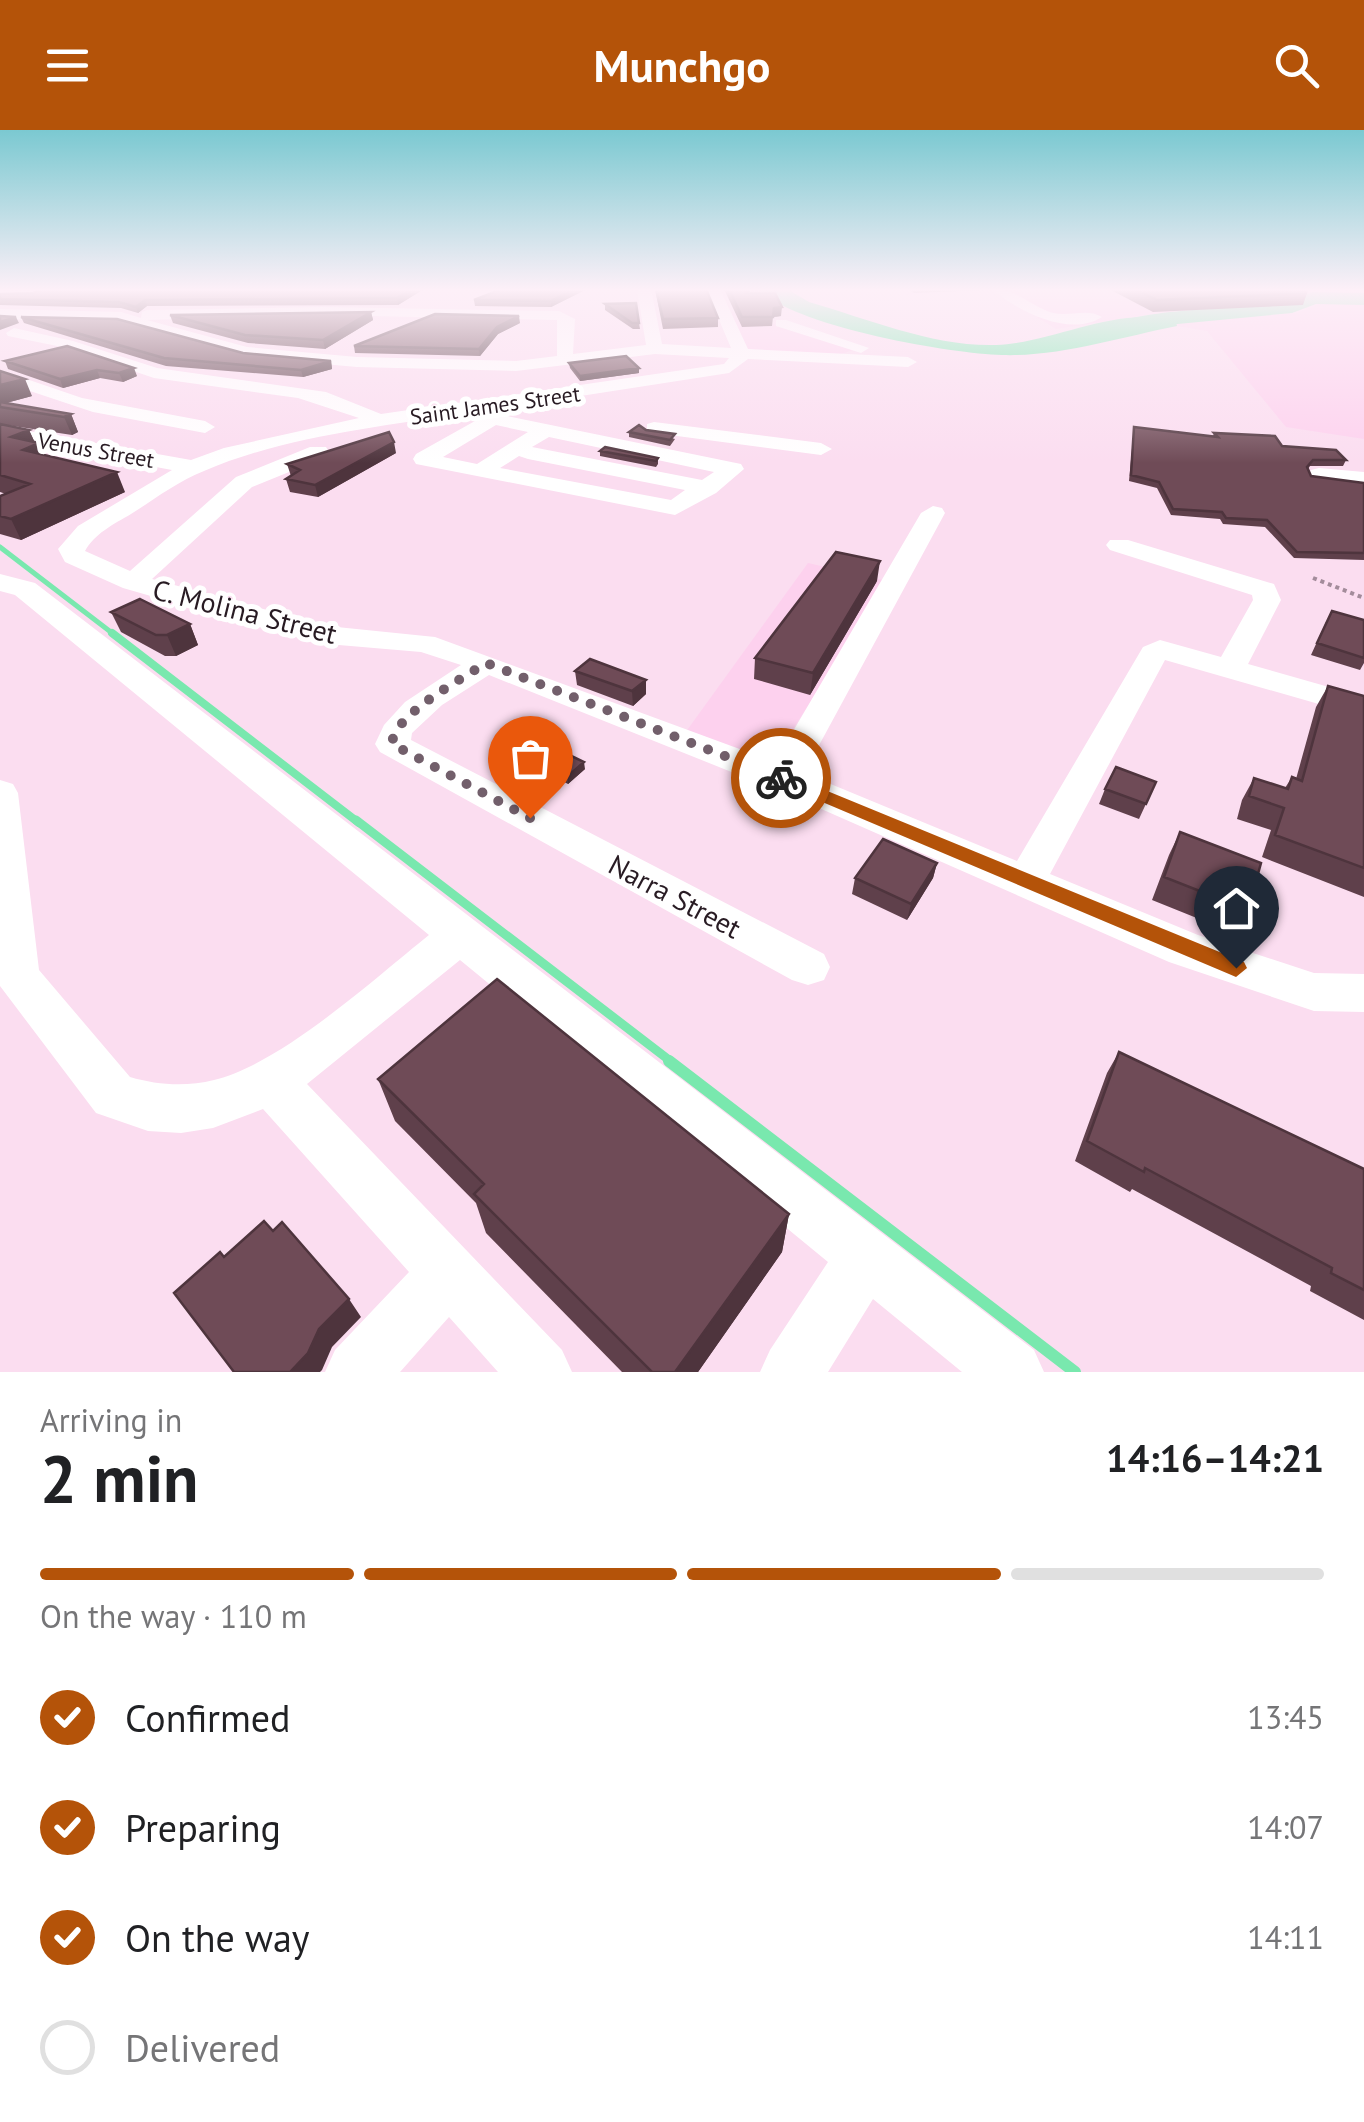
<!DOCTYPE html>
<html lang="en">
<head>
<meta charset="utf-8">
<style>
  :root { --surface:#fff; --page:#f6f6f6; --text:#202124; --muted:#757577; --line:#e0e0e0; --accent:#b45309 }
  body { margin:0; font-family:"PT Sans",sans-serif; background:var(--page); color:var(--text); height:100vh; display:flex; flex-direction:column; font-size:38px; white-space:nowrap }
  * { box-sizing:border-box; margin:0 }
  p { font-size:32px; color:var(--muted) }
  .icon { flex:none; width:55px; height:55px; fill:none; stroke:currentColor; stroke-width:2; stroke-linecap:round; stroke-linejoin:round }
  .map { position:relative; height:1242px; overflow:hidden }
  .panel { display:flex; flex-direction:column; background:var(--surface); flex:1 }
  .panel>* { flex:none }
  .pin { position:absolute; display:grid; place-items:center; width:85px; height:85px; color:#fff; margin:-102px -42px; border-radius:50% 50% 50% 0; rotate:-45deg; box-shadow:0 0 10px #0007 }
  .pin .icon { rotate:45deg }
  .courier { position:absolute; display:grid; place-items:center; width:100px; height:100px; margin:-50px; border:8px solid #b45309; border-radius:50%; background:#fff; color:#222; box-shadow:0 2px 12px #0007 }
  .summary em { font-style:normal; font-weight:700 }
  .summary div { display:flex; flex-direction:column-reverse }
  .summary { display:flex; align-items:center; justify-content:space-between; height:170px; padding:0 40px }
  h1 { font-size:65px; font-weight:700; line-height:75px }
  .bar { display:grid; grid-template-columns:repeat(4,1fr); gap:15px 10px; align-content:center; height:120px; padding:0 40px }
  .bar i { height:12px; border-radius:8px; background:var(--line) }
  .bar .current { background:var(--accent) }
  .bar p { grid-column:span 4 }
  ol { padding:0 40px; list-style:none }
  li { display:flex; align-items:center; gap:30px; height:110px }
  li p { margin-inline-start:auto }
  li .icon { padding:10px; border-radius:50%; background:var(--accent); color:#fff; stroke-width:4 }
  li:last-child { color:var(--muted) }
  li i { width:55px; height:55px; border:5px solid var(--line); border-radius:50% }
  header { display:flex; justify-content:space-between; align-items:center; height:130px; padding:0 40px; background:var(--accent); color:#fff; font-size:45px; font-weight:700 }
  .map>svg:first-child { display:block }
  .built { fill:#fdd1ee }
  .water { fill:#79e8ae }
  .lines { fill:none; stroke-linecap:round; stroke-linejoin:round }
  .stream-far3 { stroke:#79e8ae; stroke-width:5 }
  .stream-far2 { stroke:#79e8ae; stroke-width:8 }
  .stream-far1 { stroke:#79e8ae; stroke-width:9 }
  .stream { stroke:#79e8ae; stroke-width:12 }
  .river { fill:#79e8ae; fill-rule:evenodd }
  .path { stroke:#a38c9b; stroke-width:4; stroke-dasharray:4 4; stroke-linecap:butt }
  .minor { fill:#fff; fill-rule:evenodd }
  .wall { fill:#5f404b }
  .shaded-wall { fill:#4e343d }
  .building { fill:#6f4b57; stroke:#4e343d; stroke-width:2.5 }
  .route { fill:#b45309 }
  .done { stroke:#725f6b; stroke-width:10; stroke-dasharray:0 18 }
  .labels { text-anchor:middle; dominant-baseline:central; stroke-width:10; stroke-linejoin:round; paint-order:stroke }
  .far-street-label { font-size:22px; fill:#281b23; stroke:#fff }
  .street-label { font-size:28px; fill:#281b23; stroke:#fff }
</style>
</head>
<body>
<header><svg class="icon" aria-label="menu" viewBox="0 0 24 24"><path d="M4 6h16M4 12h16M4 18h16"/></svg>Munchgo<svg class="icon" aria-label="search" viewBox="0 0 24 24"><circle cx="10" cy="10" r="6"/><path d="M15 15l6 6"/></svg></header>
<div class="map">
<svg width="1364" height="1242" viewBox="0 0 1364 1242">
  <rect width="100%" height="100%" fill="#fbddf0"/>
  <path class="built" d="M898,159H1290L1279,176L1152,184L1056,199L996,162L907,165Z
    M1326,171L1364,172V309L1286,297L1207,201L1177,196L1176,192L1297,183Z
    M731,181L856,219L829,228L745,224Z
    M808,433L887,451L771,634L685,603Z"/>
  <path class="water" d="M759,159H787L809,172C868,189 934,217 996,215C1055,213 1117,174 1176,192L1177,196C1121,207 1059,227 1002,225C951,224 792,196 759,159Z"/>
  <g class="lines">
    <path class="stream-far3" d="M0,417L116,506"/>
    <path class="stream-far2" d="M112,503L359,693"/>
    <path class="stream-far1" d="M356,690L673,933"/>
    <path class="stream" d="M669,931L1075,1242"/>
    <path class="river" d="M1313,162L1364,163V175L1316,174L1292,183L1167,195L1109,206L1099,200C1123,179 1246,178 1283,172C1294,171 1303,165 1313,162Z"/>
    <path class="path" d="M1313,448L1364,468"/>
    <path class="minor" d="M637,159H651L662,214L731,218L706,159H720L748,219L908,227L917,232L908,237L748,229L729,243L483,281L741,334L744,339L716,363L675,385L416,334L413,329L416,324L475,291L468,289L466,283C380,297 285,306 204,341C178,351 155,369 131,384C114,394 94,404 85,421L130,441L236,347L310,317H326L329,322L326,327L252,357L152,449L327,496L435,507L775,632L921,383L933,376L942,378L945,383L804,643L1017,731L1143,517L1160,510L1221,527L1253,470L1252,465L1110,420L1106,415L1110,410H1128L1274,454L1281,470L1248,534L1364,567V587L1165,530L1050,744L1198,805L1314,843L1364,844V882L1314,881L1169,832L794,667L489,545L442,575L412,603L411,610L824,824L830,837L824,850L808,855L792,850L380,622L375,614L384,595L405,572L461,535L421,522L327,514L255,496L123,458L65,432L58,419L78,396L172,340L0,308V296L191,330L224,318L359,288L298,268L154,248L62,217L8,206L6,203L14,198L73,211L157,238L326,262L381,284L724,234L729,228L655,224L516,241L357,237L246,227L120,192L0,189V179L121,182L141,188L142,182L147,180L323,177L559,181L575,189L573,224L646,215ZM323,185L557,190V226L516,231L357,227L247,217L147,190ZM496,295L528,302L477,334L443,327ZM549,307L714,342L702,350L532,317ZM519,326L528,329L685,360L671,370L500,338Z
      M992,159C1018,159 1030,176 1053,183C1069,187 1087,178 1102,187C1070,208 1017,181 992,159Z
      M776,190H786L869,218L861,223L776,196Z
      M0,240L82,268L205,291L215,297L205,303L93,282L0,251Z
      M654,292L821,313L832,319L821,325L647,302V294Z
      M1319,338L1364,342V356L1311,350L1308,345L1311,340Z
      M0,444L35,453L1034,1220L1044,1242H962L873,1169L828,1242H760L770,1220L828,1132L460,830L307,954L562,1220L572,1242H498L449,1187L400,1242H325L335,1220L409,1142L263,979L213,998L181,1003L148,1001L96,983L0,856V650L13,654L18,663L39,840L130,947C157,955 186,957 214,950C281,934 374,849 429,805L15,465L0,461Z"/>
  </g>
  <path class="wall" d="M424,159L398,175L147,176L138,183L121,178L0,175V164Z
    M587,159L551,177L475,176L474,170Z
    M655,159H706L718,188V197L663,199Z
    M724,159H751L749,163L781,186L773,187L772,196L742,197Z
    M908,159H986L985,160L914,163Z
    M1109,159H1298L1307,163L1303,175L1153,182Z
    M605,174L639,193L640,199H633L605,180Z
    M371,182L373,190L325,219L248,213L173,193L170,185Z
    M21,187L243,223L331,231L332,239L303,247L166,236L24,193Z
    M520,193L498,204L480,226L355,223L354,216Z
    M67,216L137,246L123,252L100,248L63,258L8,239L5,231Z
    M569,233L639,243L580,251L570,238Z
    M0,241L32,266L6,273L71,284L78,302L72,305L0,294Z
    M0,294L29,300L35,313H39L44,325L125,362L21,410L0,404V366L6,364L0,362Z
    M1134,297L1213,306L1214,303L1346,330L1343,336H1310L1308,339L1311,346L1364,353V430L1294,428L1265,397L1223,394L1220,389L1171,385L1157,358L1129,351Z
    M646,300L675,309L670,316L629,307V302Z
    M600,321L658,328V334L656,337L600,326Z
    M396,323L318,367L290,362L286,349L291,346L287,334Z
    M877,451L810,565L754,549L755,528Z
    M111,482L190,494L198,515L176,526H165L121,502Z
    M1364,490V533L1360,540L1311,525L1326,492Z
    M575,541L646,564L633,576L577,555Z
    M1328,556L1364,566V767L1262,727L1271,700L1237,689L1242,670L1254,648L1285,658L1292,647L1296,649L1316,577Z
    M544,635L585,639L568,654L545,642Z
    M1156,652L1139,689L1099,674L1105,659Z
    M1180,702L1248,780L1234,803L1152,770L1169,725Z
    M937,733L933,748L907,790L852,764L855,748Z
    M1119,922L1364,1039V1190L1310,1161L1311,1156L1132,1059L1130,1062L1075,1031L1107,943Z
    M378,949L789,1084L782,1122L698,1242H622L486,1103L476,1073L395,991Z"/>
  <path class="shaded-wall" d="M413,159H424L398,175L397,168Z
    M574,159H587L551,177V171Z
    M145,170L147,176L138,183L136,177Z
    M782,177L781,186L773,187L774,178Z
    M371,182L373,190L325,219L323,210Z
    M519,186L520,193L498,204L480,226L479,219L497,197Z
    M16,187L19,193L0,200V192Z
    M331,231L332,239L303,247L301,240Z
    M134,238L137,246L123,252L119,243Z
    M639,238V243L580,251V246Z
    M97,240L100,248L63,258L60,249Z
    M25,249L32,266L6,273L0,277V255Z
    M71,284L78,302L72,305L64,287Z
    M29,300L36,315L39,313L47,332L32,339L11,307Z
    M394,312L396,323L318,367L315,355Z
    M117,342L125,362L21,410L11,389Z
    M880,431L877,451L810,565L813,543Z
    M190,494L198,515L176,526L167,505Z
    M646,550V564L633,576L632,561Z
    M584,632L585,639L568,654V646Z
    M937,733L933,748L907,790L911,774Z
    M789,1084L782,1122L698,1242H675Z
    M349,1169L361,1187L332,1217L322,1240L320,1242H290L319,1199Z"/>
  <path class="building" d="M42,159H413L397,168L145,170L136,177L119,172L0,169V164L33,163Z
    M502,159H574L551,171L474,170Z
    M656,159H706L718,188L663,189Z
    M729,159H748L746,163H775L782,177L774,178L773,187H742Z
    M1135,159H1298L1307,163L1157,170Z
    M636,173L639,193H632L605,174Z
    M371,182L323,210L245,205L170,185Z
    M435,184L519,186L497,197L479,219L354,216Z
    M0,186L16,187L0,192Z
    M21,187L117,189L243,223L331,231L301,240L164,228Z
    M67,216L134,238L119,243L97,240L60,249L5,231Z
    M626,226L639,238L580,246L569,233Z
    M0,241L25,249L0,255Z
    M0,272L71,284L64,287L0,277Z
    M0,294L29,300L11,307L39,313L23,320L117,342L11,389L0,386V366L30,354L0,345Z
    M639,295L646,300L675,304L670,310L629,302Z
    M1134,297L1218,307L1214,303L1275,306L1282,316L1336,320L1346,330H1313L1307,337L1311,346L1364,353V423L1297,422L1267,390L1226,388L1222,382L1173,379L1159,352L1131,345Z
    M389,302L394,312L315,355L286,349L300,340L287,334Z
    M605,317L658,328L656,331L600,321Z
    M836,422L880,431L813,543L755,528Z
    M140,469L190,494L167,505H156L111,482Z
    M1332,481L1364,490V528L1317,513Z
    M590,529L646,550L632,561L575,541Z
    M1328,556L1364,566V738L1275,705L1284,678L1249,666L1254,648L1288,659L1292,647L1302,651Z
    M561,621L584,632L568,646L544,635Z
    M1116,637L1156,652L1146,674L1105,659Z
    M1180,702L1261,733L1248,780L1164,747Z
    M883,709L937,733L911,774L855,748Z
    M497,849L789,1084L675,1242H652L474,1064L484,1054L378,949Z
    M1119,922L1364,1039V1160L1331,1143L1332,1138L1145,1038L1144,1042L1087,1011Z
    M264,1091L273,1101L282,1092L349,1169L319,1199L308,1223L290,1242H234L174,1163L220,1122L224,1127Z"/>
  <linearGradient id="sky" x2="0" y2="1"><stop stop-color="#7bc9d1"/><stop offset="0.48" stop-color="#fdf0f8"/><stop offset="1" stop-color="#fdf0f8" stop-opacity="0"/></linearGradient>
  <rect width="1364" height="333" fill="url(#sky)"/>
  <path class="route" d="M781,642L1244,832L1247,838L1236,847L1229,844L775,652L772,648Z"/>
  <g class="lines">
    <path class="done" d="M530,688L392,614C393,585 462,549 486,533L781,648"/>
  </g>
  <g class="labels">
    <g class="far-street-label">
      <text transform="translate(495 275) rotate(-8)">Saint James Street</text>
      <text transform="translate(96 320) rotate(10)">Venus Street</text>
    </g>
    <g class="street-label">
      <text transform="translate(245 481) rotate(14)">C. Molina Street</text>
      <text transform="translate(675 766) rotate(28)">Narra Street</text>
    </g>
  </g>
</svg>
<div class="pin" style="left:530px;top:688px;background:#ea580c"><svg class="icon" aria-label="bag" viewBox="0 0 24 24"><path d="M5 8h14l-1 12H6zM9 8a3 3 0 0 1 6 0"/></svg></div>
<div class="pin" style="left:1236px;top:838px;background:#1f2937"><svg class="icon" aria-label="home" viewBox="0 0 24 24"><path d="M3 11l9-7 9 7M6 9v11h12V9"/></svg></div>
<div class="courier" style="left:781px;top:648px"><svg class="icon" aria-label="bike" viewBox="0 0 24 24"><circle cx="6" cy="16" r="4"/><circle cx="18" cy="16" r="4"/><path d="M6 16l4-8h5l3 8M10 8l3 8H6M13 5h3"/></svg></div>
</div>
<section class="panel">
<div class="summary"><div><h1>2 min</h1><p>Arriving in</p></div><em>14:16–14:21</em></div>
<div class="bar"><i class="current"></i><i class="current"></i><i class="current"></i><i></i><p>On the way · 110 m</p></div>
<ol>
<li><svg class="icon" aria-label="check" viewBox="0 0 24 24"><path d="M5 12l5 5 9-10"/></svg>Confirmed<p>13:45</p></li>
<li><svg class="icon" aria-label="check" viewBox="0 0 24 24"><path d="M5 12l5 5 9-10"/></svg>Preparing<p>14:07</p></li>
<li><svg class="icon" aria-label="check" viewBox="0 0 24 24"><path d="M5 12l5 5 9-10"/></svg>On the way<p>14:11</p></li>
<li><i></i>Delivered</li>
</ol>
</section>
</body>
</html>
